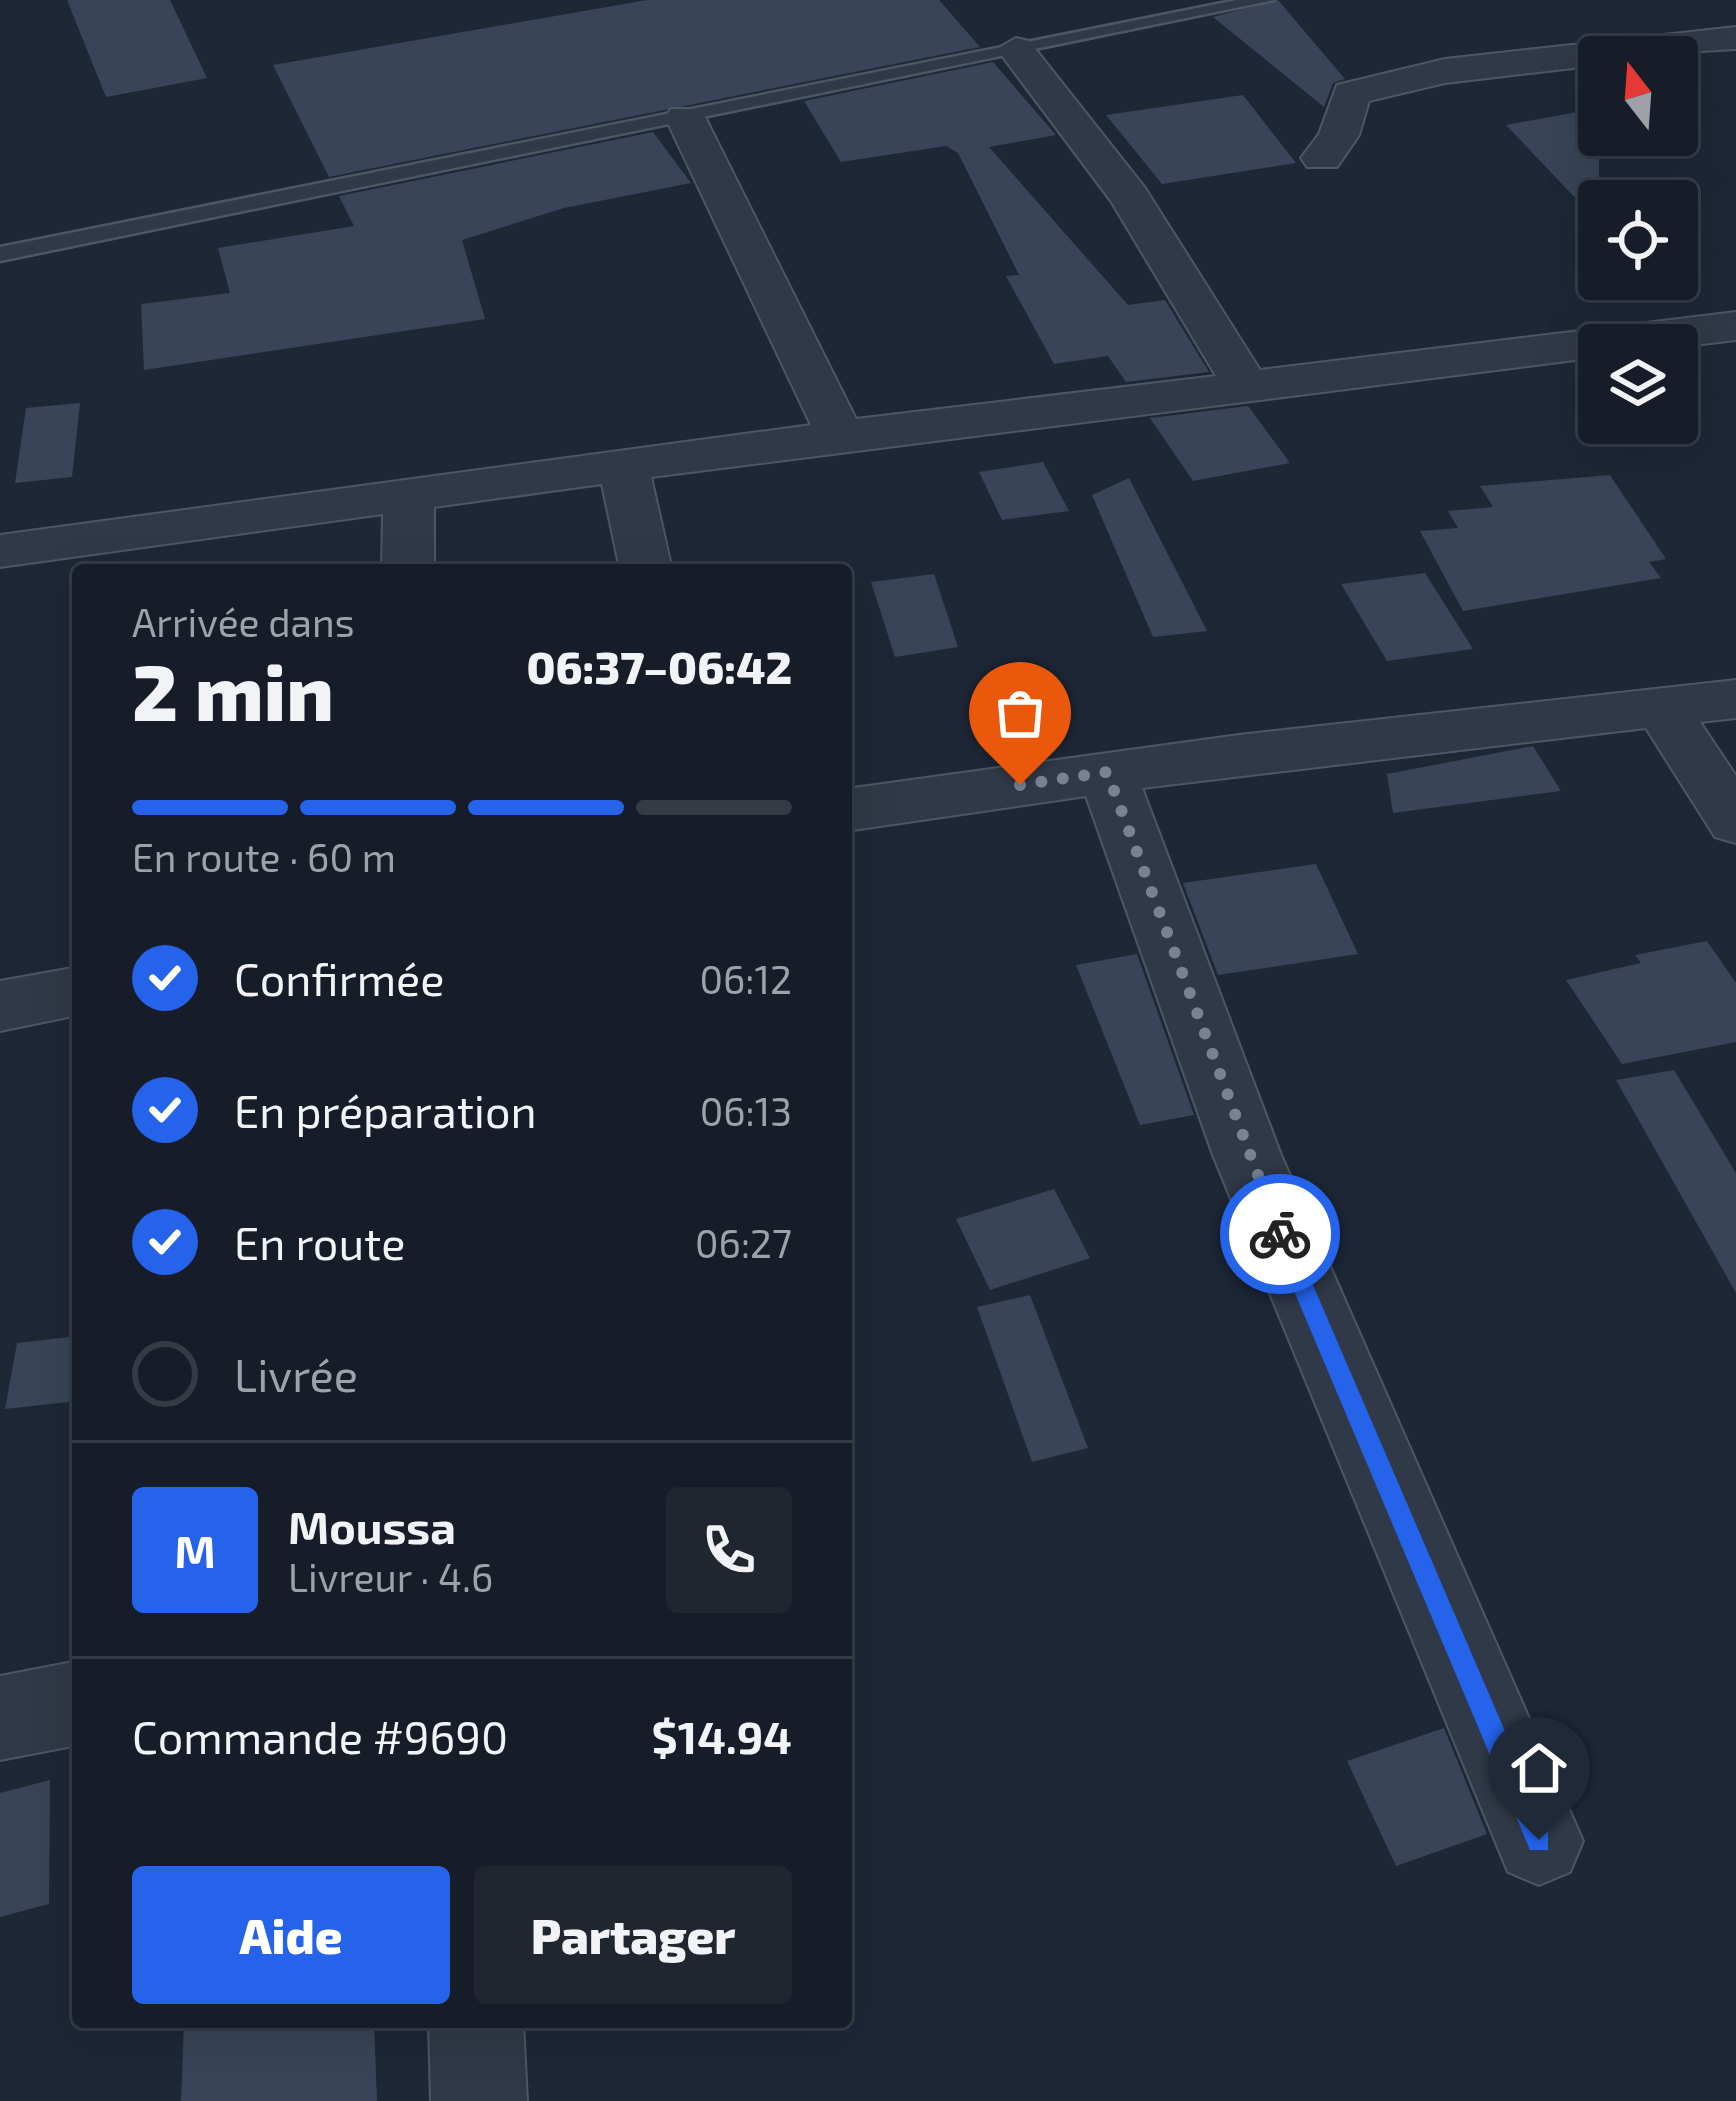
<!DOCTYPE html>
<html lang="fr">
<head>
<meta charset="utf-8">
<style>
  :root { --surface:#161d28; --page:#1f2630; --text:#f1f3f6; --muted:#9ea2a8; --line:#353b45; --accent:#2563eb }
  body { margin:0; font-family:"Exo 2",sans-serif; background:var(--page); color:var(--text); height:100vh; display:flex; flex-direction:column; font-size:45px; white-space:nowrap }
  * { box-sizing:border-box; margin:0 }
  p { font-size:39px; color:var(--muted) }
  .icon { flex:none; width:66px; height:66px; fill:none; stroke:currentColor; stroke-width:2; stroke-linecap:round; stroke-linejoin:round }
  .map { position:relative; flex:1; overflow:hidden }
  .side { position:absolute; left:72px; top:564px; width:780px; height:1464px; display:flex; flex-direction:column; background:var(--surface); border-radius:12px; box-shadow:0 12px 48px #0002,0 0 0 3px var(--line) }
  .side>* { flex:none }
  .needle { width:78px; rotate:343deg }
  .buttons { position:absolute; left:1578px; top:36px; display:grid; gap:24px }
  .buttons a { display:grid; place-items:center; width:120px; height:120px; border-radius:12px; background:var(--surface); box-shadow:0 12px 48px #0002,0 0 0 3px var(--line); font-size:60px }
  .pin { position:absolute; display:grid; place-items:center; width:102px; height:102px; color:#fff; margin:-123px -51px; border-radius:50% 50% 50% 0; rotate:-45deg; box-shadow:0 0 12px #0007 }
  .pin .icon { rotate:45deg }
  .courier { position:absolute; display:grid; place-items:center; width:120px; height:120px; margin:-60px; border:9px solid #2563eb; border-radius:50%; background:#fff; color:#222; box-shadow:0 3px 15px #0007 }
  .headline em { font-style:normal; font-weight:800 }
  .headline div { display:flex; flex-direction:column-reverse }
  .headline { display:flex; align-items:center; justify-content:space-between; height:204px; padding:0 60px }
  h1 { font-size:78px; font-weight:800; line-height:90px }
  .bar { display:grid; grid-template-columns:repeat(4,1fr); gap:18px 12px; align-content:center; height:144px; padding:0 60px }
  .bar i { height:15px; border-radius:9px; background:var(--line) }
  .bar .on { background:var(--accent) }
  .bar p { grid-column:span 4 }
  .line { display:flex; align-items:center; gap:30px; padding:0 60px; border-top:3px solid var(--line) }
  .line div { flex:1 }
  .round { display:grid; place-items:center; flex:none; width:126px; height:126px; border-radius:12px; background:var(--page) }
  ol { padding:0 60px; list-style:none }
  li { display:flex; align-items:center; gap:36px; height:132px }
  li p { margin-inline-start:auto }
  li .icon { padding:12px; border-radius:50%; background:var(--accent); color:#fff; stroke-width:4 }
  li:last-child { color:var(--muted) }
  li i { width:66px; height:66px; border:6px solid var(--line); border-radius:50% }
  .action { display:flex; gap:24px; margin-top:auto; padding:24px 60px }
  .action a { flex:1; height:138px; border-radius:12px; background:var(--accent); color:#fff; font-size:48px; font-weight:800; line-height:138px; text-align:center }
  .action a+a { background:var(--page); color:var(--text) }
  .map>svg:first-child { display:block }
  .building { fill:#384558 }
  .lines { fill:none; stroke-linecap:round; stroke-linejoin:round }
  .lane-casing { stroke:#4d5665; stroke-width:5 }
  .street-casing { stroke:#4d5665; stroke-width:4 }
  .lane { fill:#303947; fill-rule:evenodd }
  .street { fill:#303947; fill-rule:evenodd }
  .route { fill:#2563eb }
  .done { stroke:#788293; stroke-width:12; stroke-dasharray:0 21.6 }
</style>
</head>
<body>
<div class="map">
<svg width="1736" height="2101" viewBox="0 0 1736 2101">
  <rect width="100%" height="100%" fill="#1d2736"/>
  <path class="building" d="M67,0H170L207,78L106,97Z
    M647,0H939L980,47L329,177L273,65Z
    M1278,0L1345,79L1333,83L1324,107L1213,17Z
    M993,62L1056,135L989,147L1128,305L1165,300L1209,372L1126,382L1108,356L1054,364L1006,276L1019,275L958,153L946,146L841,162L804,101Z
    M1243,95L1296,163L1162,184L1106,115Z
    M1599,108V223L1506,125Z
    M653,132L691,183L564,208L462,240L485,319L144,370L141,304L230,293L218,248L354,226L339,196Z
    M80,403L72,477L15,483L26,408Z
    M1248,406L1290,463L1193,481L1150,418Z
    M1043,462L1069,511L1002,520L979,472Z
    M1610,475L1666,559L1649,562L1661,578L1463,611L1420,531L1458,528L1448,511L1493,507L1480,486Z
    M1129,478L1207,631L1153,637L1092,495Z
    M1425,573L1473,649L1387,661L1341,584Z
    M934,574L958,647L895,657L871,582Z
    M1533,746L1561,791L1393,813L1387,774Z
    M1316,864L1358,954L1218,975L1183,883Z
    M1707,941L1736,983V1042L1622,1064L1566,980L1641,963L1635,955Z
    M1137,954L1194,1115L1140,1125L1076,965Z
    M1674,1070L1736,1173V1293L1616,1080Z
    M1054,1189L1090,1258L990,1290L956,1219Z
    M1030,1295L1088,1448L1032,1462L977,1307Z
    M78,1336V1401L5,1409L17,1343Z
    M1444,1728L1487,1834L1396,1866L1347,1761Z
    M50,1780L49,1904L0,1917V1793Z
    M184,2022H374L377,2101H181Z"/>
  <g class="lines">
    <defs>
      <path id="lane" d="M1237,0H1274L0,261V247Z"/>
      <path id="street" d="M1736,27V49L1599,57V65L1445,83L1369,101L1359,135L1337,167H1307L1301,158L1319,134L1337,85L1445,59Z
        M1016,38L1029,41L1145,188L1260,370L1736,312V340L1677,347L1599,345V357L651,477L672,570H620L602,484L434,507V570H382L383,514L0,567V535L811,425L665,117L671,109H699L705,117L856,419L1216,376L1111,201L997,49Z
        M1736,680V718L1700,722L1736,776V843L1715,837L1646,728L1142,788L1281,1155L1583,1841L1570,1872L1539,1885L1508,1872L1213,1155L1086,796L846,831V789L1239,735Z
        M78,967V1015L0,1031V981Z
        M78,1661V1745L0,1760V1676Z
        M429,2022H523L527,2101H431Z"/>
    </defs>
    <use href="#lane" class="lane-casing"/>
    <use href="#street" class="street-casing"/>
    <use href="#lane" class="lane"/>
    <use href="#street" class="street"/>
  </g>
  <path class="route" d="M1280,1225L1291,1234L1548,1831V1850H1530L1270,1234Z"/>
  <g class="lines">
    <path class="done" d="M1020,785L1107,772L1280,1234"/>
  </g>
</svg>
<div class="buttons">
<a><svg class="needle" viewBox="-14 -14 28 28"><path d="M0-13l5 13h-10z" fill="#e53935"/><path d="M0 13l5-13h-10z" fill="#9ea2a8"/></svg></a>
<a><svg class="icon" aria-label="locate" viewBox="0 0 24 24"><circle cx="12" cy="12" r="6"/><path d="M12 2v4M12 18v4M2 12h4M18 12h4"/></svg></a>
<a><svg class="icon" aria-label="layers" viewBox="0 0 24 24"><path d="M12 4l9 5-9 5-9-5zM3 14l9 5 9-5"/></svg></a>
</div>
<div class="pin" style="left:1020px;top:785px;background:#ea580c"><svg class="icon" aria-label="bag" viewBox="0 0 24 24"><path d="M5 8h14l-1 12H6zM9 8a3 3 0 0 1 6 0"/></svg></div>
<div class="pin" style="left:1539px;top:1840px;background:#1f2937"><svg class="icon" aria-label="home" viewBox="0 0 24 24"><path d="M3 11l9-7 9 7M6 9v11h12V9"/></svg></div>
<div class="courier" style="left:1280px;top:1234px"><svg class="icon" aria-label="bike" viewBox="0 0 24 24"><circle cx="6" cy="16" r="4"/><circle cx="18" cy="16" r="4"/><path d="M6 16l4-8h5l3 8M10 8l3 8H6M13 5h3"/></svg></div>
<section class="side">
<div class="headline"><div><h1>2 min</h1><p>Arrivée dans</p></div><em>06:37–06:42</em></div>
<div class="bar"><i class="on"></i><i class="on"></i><i class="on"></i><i></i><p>En route · 60 m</p></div>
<ol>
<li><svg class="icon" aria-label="check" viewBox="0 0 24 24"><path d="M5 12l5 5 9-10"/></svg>Confirmée<p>06:12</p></li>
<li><svg class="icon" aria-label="check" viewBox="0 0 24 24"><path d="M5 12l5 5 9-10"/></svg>En préparation<p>06:13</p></li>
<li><svg class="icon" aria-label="check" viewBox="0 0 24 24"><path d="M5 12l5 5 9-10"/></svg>En route<p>06:27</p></li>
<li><i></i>Livrée</li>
</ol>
<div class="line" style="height:216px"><b class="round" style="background:var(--accent);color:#fff">M</b><div><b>Moussa</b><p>Livreur · 4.6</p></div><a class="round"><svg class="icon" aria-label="phone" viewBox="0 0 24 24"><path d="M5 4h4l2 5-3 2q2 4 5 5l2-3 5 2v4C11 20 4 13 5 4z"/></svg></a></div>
<div class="line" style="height:156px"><div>Commande #9690</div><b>$14.94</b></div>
<div class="action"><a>Aide</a><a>Partager</a></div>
</section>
</div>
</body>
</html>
